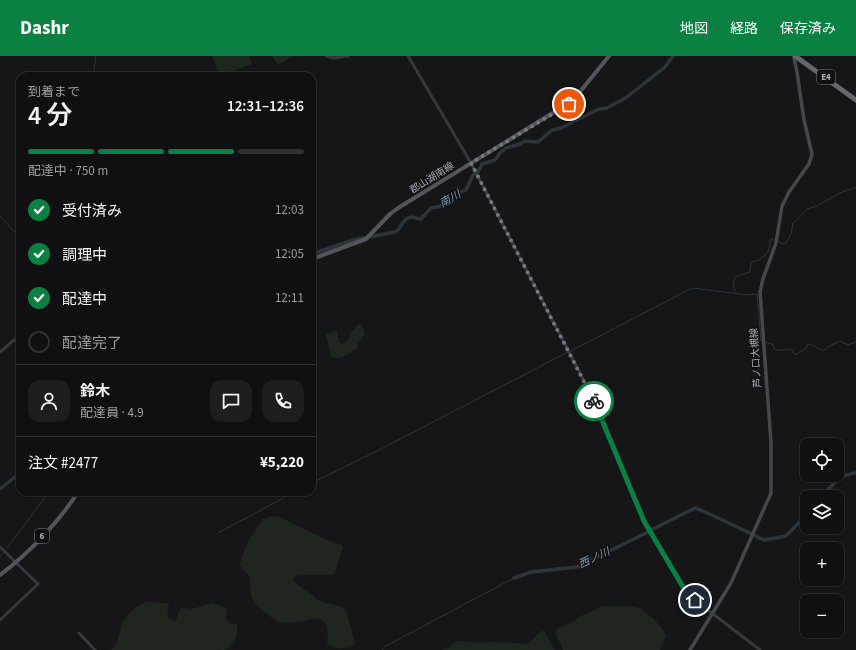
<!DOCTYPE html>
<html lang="ja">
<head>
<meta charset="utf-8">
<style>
  :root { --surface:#101012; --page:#1e1e20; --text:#f1f3f6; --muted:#9c9d9f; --line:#303032; --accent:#0b8043 }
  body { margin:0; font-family:"Source Sans 3","Noto Sans JP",sans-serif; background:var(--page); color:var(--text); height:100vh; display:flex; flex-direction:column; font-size:15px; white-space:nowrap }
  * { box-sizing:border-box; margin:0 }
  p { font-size:13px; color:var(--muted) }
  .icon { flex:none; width:22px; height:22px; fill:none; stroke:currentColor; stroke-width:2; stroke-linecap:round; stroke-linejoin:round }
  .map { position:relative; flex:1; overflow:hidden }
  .details { position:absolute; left:16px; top:16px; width:300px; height:424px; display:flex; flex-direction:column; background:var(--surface); border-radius:12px; box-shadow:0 1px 3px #0004,0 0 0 1px var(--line) }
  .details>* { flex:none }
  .buttons { position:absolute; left:800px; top:382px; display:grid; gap:8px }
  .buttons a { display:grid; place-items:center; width:44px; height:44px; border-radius:8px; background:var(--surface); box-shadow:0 1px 3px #0004,0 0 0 1px var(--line); font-size:20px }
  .pin { position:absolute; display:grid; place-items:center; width:34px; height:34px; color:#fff; margin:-17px; border:2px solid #fff; border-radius:50%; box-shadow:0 1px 4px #0007 }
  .courier { position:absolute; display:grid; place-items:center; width:40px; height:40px; margin:-20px; border:3px solid #0b8043; border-radius:50%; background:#fff; color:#222; box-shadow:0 1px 5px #0007 }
  .head em { font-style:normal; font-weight:600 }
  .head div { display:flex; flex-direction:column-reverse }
  .head { display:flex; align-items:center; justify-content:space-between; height:68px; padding:0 12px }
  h1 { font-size:26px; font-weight:600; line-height:30px }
  .bar { display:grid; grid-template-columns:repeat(4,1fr); gap:6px 4px; align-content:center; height:48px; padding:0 12px }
  .bar i { height:5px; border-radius:3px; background:var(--line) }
  .bar .on { background:var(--accent) }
  .bar p { grid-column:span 4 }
  .line { display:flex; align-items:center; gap:10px; padding:0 12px; border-top:1px solid var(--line) }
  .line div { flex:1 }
  .round { display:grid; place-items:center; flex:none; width:42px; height:42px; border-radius:12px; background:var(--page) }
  ol { padding:0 12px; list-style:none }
  li { display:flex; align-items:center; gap:12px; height:44px }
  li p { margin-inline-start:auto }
  li .icon { padding:4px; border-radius:50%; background:var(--accent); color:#fff; stroke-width:4 }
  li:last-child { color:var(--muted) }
  li i { width:22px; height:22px; border:2px solid var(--line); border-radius:50% }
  header { display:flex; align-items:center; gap:24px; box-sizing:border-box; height:56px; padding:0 20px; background:var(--accent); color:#fff }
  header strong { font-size:19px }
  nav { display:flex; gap:22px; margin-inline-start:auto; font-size:14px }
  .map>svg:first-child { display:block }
  .green { fill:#1e261f }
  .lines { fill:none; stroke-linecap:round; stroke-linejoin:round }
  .stream { stroke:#2c353c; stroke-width:1 }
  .river { stroke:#2c353c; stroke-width:3.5 }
  .tertiary { stroke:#37383d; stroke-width:3 }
  .secondary { stroke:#45474d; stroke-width:3.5 }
  .primary { stroke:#53555c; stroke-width:4 }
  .motorway { stroke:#63666e; stroke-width:5 }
  .done { stroke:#757880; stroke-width:4; stroke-dasharray:0 7.2 }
  .route { stroke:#0b8043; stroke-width:5 }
  .labels { text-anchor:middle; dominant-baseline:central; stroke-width:3; stroke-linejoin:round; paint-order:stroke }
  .shield { fill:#111113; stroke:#7b7e86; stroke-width:1 }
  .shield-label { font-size:9px; font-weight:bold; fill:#a8adb8 }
  .street-label { font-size:10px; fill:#a8adb8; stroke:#111113 }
  .water-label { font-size:11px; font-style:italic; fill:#7f9bb3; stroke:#111113 }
</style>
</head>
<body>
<header>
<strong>Dashr</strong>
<nav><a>地図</a><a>経路</a><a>保存済み</a></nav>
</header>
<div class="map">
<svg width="856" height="594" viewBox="0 0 856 594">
  <rect width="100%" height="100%" fill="#161618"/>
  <path class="green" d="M212,0H249L252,8L220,20Z
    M272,0H293L278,9Z
    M359,268L361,269L365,277L364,280L357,288L358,291C352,297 339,305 331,301L326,278L337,275L339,286L342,288L349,283L350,277Z
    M274,460L279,461L329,485L341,489L343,491L335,516L332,519H299L295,520L293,524C298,530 304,533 310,537C315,540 316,544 322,546C330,549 339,548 346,554L355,587L352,591C343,593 334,594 327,587C333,546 302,570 283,567C276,566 270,560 264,556C250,545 250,539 250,521L239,509L247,487L258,471L263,463Z
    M147,545L169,548L167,561L175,566L181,551L192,553L212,547L227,552L226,563L231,568H237V580L230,592L224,594L218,593L215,594H111C121,586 118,572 125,563C130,555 139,549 147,545Z
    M602,550H631L642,553C645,558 648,558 652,561C657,566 664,574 666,580L660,594H563L560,586L555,578L557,572L573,566L580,560L589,557Z
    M541,575H544L555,594H441L450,591L454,586L463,585L479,587L496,586L525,588L530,586Z"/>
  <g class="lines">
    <path class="stream" d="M93,20L96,0
      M0,160L20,182
      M778,185L783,188L786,187L791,178L793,167L798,163L807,153L817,150L840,137L856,131
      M735,236L733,227L735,221L750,216L751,206L759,204L764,200L768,196L771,183L775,184
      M571,295L692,232L748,239L757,238L761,285L772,288L775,294H784L791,293L795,299L806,292L808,288L814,290L823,295L827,291L840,285L848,289L856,286
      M312,427L379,394L568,296
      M218,477L295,436
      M5,495L49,436
      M0,501L3,497
      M382,594L384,591L514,522"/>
    <path class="river" d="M312,198L353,184L395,176C402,173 402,162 411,161C414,161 418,163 421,163L431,152L443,150L456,138L466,134L473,119L478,116L482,108L495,104L500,97L506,92L520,88L525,85L538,86L552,74L561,72L599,53L607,52L627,41L665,11L673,0
      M0,433L20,417
      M822,441C834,427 837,420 856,417
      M651,474L695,452L701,454L752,478
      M753,479L764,484L786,480L807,458
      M514,522L531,516L577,511L648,476"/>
    <path class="tertiary" d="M326,0L334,2L348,0
      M408,0L471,107L568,294L599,354L644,465L683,531L695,544L760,594
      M0,296L20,279
      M0,491L38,528L0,564
      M79,577L95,594"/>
    <path class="secondary" d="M690,594L731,527L771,437V387L760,236L763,223L776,187L782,150L789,136L809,108L812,98L804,64L797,16L794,2"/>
    <path class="primary" d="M312,203L366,183L390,158L398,152L569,47L575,42L609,0
      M0,519C28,498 59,466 78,436"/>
    <path class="motorway" d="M795,0L856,44"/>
  </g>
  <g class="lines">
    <path class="done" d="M569,48L471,107L594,345"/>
    <path class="route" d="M594,345L644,465L683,531L695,544"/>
  </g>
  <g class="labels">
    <g class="shield">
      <rect x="817" y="14" width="18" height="14" rx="3"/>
      <rect x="35" y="473" width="14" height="14" rx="3"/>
    </g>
    <g class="shield-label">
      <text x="826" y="21">E4</text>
      <text x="42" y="480">6</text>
    </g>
    <g class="street-label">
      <text transform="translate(432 122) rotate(-32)">郡山湖南線</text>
      <text transform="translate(756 302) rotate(-94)">芦ノ口大槻線</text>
    </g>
    <g class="water-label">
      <text transform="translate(450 143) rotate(-29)">南川</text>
      <text transform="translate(594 502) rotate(-25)">西ノ川</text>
    </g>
  </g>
</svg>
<div class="buttons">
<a><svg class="icon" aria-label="locate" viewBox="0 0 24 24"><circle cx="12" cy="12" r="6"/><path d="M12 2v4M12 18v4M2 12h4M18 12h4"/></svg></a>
<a><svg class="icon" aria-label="layers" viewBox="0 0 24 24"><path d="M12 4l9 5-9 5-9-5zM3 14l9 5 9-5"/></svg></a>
<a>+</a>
<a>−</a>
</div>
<div class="pin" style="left:569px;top:48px;background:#ea580c"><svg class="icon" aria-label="bag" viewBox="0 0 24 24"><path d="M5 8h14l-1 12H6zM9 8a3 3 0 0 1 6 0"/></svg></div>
<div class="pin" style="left:695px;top:544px;background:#1f2937"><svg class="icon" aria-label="home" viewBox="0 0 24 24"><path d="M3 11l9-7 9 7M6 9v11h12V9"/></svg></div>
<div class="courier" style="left:594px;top:345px"><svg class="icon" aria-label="bike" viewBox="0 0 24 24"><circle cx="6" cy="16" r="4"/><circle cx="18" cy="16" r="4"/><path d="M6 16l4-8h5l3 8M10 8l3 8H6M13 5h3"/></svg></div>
<section class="details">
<div class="head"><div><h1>4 分</h1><p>到着まで</p></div><em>12:31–12:36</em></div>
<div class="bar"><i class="on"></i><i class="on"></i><i class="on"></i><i></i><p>配達中 · 750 m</p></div>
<ol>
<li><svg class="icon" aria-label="check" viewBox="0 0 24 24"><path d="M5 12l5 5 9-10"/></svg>受付済み<p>12:03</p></li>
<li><svg class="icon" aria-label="check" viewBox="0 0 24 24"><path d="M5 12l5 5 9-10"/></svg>調理中<p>12:05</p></li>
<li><svg class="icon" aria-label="check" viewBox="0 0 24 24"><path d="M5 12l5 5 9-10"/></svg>配達中<p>12:11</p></li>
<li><i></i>配達完了</li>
</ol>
<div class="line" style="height:72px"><a class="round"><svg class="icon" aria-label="person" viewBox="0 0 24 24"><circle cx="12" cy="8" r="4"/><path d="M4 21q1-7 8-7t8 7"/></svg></a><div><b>鈴木</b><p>配達員 · 4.9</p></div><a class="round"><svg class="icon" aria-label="chat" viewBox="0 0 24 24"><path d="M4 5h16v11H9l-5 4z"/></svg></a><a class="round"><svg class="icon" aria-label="phone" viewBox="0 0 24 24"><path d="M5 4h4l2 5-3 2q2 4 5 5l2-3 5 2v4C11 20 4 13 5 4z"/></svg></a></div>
<div class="line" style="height:52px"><div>注文 #2477</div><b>¥5,220</b></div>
</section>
</div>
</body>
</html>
